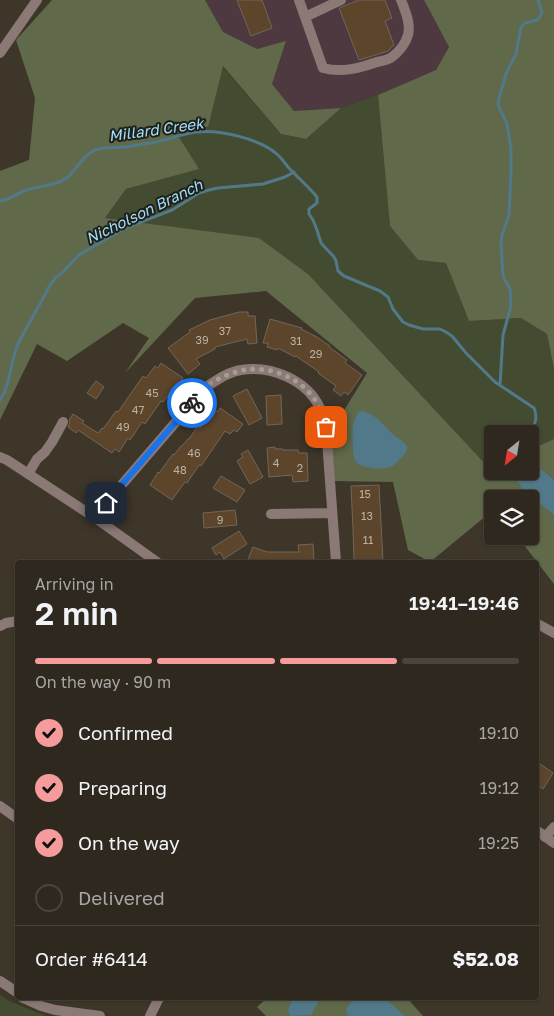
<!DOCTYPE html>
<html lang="en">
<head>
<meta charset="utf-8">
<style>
  :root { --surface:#2e281f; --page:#3a342c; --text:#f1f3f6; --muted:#a7a6a4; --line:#49443d; --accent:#f59b9b }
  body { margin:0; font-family:"Golos Text",sans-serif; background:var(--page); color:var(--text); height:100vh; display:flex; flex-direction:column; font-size:19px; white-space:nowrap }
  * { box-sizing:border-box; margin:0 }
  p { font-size:16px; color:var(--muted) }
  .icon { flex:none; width:28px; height:28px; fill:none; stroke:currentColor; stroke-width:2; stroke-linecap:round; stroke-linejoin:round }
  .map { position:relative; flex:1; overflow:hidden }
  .side { position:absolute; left:15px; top:560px; width:524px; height:440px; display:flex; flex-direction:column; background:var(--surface); border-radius:5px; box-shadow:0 1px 4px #0004,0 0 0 1px var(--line) }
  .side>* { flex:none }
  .needle { width:32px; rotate:210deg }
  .fabs { position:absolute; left:484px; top:425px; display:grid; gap:10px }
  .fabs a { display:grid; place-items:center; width:55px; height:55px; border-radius:5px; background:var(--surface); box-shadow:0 1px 4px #0004,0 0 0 1px var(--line); font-size:25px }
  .pin { position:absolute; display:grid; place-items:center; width:42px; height:42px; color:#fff; margin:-21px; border-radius:10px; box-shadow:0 2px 8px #0006 }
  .courier { position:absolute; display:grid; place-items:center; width:50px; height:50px; margin:-25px; border:4px solid #1a73e8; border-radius:50%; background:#fff; color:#222; box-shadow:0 1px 6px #0007 }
  .headline em { font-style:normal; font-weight:600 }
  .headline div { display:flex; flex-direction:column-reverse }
  .headline { display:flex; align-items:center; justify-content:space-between; height:85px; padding:0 20px }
  h1 { font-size:32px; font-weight:600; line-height:38px }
  .bar { display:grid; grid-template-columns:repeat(4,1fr); gap:8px 5px; align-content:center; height:60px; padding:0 20px }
  .bar i { height:6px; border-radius:4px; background:var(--line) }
  .bar .selected { background:var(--accent) }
  .bar p { grid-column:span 4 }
  .line { display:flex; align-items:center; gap:12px; padding:0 20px; border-top:1px solid var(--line) }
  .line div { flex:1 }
  ol { padding:0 20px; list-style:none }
  li { display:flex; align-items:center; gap:15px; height:55px }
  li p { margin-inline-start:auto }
  li .icon { padding:5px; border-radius:50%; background:var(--accent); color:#111; stroke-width:4 }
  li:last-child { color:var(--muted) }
  li i { width:28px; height:28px; border:2px solid var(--line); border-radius:50% }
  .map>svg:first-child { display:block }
  .industrial { fill:#4d393f }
  .green { fill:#434c30 }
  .forest { fill:#606a4a }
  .water { fill:#527989 }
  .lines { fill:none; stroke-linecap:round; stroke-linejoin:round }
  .stream { stroke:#527989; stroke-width:3 }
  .building { fill:#5c452b; stroke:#72665a }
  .minor { stroke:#8b7976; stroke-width:10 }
  .done { stroke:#a49e94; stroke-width:5; stroke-dasharray:0 9 }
  .route { stroke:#1a73e8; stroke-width:6 }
  .labels { text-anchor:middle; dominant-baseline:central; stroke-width:4; stroke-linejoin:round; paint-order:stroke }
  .number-label { font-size:11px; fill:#bbb2a5 }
  .water-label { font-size:15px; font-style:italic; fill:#9be1fe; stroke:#221e18 }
</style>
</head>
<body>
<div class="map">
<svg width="554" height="1016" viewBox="0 0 554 1016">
  <rect width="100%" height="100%" fill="#3e3629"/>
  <path class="industrial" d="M205,0H424L449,47L436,70L378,95L341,108L294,111L272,84L286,42L258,50L223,32Z"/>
  <path class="green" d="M222,66L281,134L306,139L341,108L378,95L390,226L418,260L446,263L469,321L521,318L547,334L554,369V439L530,450V434H492V468L490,469L308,274L259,238L105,218L126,189L198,169L167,120Z
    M0,995L9,1001L46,1016H0Z"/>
  <path class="forest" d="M52,0H205L223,32L257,49L286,41L272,84L294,111L341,108L306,139L281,134L223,66L208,127L168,120L199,169L126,189L105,218L259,238L308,274L490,469L492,468V471H530V450L554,439V480L544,471L554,505V584L517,536H530V499H492V511L430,562L408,550L393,482L333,481L329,435L367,373L266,291L195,298L125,373L149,338L123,323L67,361L37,344L0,420V171L29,160L35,98L16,40Z
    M424,0H554V369L547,334L521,318L469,321L446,263L418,260L390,226L378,95L436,70L449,47Z
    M267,998H407L423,1016H266L257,1007Z"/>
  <path class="water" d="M363,411C378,415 385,428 396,437C400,439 405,442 407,447C408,452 404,454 402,457C398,461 395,465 390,467C384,470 362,468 357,463C353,459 353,450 353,445C352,431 351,423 359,412Z
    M530,467C540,467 547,473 554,480V515C542,503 524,497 517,480V478L522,471H530Z
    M294,998H320L311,1015L291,1016L288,1011L290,1004Z
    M354,998H380L389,1002L405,1016H348L346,1010Z"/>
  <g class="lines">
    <path class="stream" d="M0,201C9,200 16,194 24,191C38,185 56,187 68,177C77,169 83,155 95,150C104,147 115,148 125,147C133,146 142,144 151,143C166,141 180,134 196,132C219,129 261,139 278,155C282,159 285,163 288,167C297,177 308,186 317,197V203L309,209V214L313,220L317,230L321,243L334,257L336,261L338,271L344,276L380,291L388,297L393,309L403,322L409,325L423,329H440L446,332L452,336L466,353L495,382L534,408C538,417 535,426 529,434
      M500,385L503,335L511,306L510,289L503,276L501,243L502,235L509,215L511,174V149L507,124L499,107L498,102L506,74L516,54L521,27L525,23L537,20L541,15L542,12L538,0
      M0,400C11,384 10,362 18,344C28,324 40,305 50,285L56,277L61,274L79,255L125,228L172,210L199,193L209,190L218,188L263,184L285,177L294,172"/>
  </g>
  <path class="building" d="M237,0H262L272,28L251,36Z
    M359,0H385L392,18L385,21L394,45L388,51L359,60L339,8Z
    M239,312H248V316H255L257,343L248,344L247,339L215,347V349L196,359L200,364L188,374L168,348L190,332L189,330L210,320Z
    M270,319L302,328L301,329L317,337L330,346L329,347L347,360L345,363L362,375L348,395L344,392L341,396L333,390L336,386L318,373L319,372L296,356L295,357L278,348L277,350L267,347L268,343H263Z
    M161,363L183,378L178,386L176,385L163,402L161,401L145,424L142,422L130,440L128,438L119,452L115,449L112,453L78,430L76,433L68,427L70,422L69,420L73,414L84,421L82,423L98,433L102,428L103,429L116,411L118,412L143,376L146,378L155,366L158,368Z
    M96,381L104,387L96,399L87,393Z
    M247,389L262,418L249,425L233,396Z
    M281,395L282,424L267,425L266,396Z
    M213,408L218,412L220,408L243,424L237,432L234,430L230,434L225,431L201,466L199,465L187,483L185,482L172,500L150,485L158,472L159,473L173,454L174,455L181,446H182L188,439H189L198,426L200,428Z
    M275,447V449H283V450H298L299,453H307L308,481L293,482L292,475L269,477L267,448Z
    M248,450L263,477L250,484L237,461L243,457L241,454Z
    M221,476L245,490L237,502L213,488Z
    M379,485L383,562H360V561H354L353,529L351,486Z
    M235,510L237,525L204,528L203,513Z
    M239,531L247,544L224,559L220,552L216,555L212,548Z
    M313,544L314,562H247L253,547L267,552H299L298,545Z
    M536,761L553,773L543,789L536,784Z"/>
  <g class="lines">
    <path class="minor" d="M299,0L323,68C342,73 360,68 377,62C382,61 388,60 392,57C399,52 406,43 408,35C411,24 405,10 401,0
      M305,17L341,0
      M0,53L37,0
      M0,457L7,460L94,517L157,562
      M28,474L37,459L45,452L52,442L63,422
      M271,514L332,513
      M94,517L206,387C217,380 228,372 241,370C271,365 307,380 320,408C323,414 324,421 326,427L336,562
      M536,623L554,633
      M0,626L6,623L18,621
      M0,806L18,819
      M536,830L554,843
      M545,837L554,827
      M0,981L18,993
      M23,998L41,1006L55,1010L100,1016
      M150,1016L159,998"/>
  </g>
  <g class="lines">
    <path class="done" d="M192,403C197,398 201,390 207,386C217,379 228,374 239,371C269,363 308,380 320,409C323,414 324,421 326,427"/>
    <path class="route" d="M106,503L192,403"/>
  </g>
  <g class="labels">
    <g class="number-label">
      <text x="225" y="330">37</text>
      <text x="202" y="339">39</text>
      <text x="296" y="340">31</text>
      <text x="316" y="353">29</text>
      <text x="152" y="392">45</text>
      <text x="138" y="409">47</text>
      <text x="123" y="426">49</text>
      <text x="194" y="452">46</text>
      <text x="276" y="462">4</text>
      <text x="300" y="467">2</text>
      <text x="180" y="469">48</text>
      <text x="365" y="493">15</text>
      <text x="367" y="515">13</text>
      <text x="220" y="519">9</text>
      <text x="368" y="539">11</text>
    </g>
    <g class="water-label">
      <text transform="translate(156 129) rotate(-8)">Millard Creek</text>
      <text transform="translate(144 211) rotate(-26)">Nicholson Branch</text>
    </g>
  </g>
</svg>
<div class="fabs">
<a><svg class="needle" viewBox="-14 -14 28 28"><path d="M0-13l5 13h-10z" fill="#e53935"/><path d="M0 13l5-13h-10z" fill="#a7a6a4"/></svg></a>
<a><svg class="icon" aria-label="layers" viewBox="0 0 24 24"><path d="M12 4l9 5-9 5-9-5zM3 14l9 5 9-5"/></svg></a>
</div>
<div class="pin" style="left:326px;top:427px;background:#ea580c"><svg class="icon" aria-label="bag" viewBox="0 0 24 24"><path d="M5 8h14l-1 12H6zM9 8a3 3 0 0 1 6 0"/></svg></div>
<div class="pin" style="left:106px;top:503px;background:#1f2937"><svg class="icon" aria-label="home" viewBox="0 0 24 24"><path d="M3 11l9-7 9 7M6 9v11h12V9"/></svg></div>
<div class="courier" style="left:192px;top:403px"><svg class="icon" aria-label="bike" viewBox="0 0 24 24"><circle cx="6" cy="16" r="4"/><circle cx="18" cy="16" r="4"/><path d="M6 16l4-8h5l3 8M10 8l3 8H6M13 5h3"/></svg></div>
<section class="side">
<div class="headline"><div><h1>2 min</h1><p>Arriving in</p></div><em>19:41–19:46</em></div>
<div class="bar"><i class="selected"></i><i class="selected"></i><i class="selected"></i><i></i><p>On the way · 90 m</p></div>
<ol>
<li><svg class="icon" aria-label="check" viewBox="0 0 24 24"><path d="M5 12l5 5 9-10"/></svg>Confirmed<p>19:10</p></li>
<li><svg class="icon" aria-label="check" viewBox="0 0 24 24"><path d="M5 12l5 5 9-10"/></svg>Preparing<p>19:12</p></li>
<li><svg class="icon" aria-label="check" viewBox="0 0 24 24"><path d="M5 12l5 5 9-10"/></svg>On the way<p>19:25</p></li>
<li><i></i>Delivered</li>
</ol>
<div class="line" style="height:65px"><div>Order #6414</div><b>$52.08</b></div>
</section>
</div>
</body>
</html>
